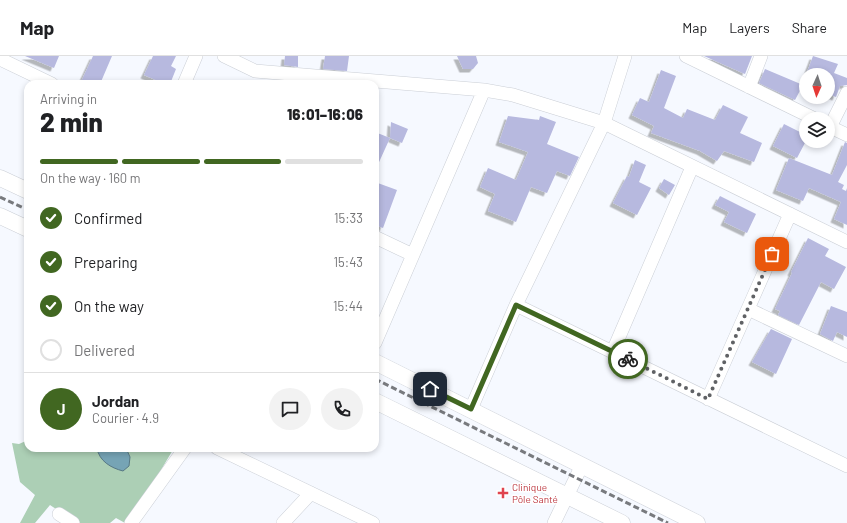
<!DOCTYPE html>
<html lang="en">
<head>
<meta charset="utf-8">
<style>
  :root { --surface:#fff; --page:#f2f2f2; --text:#202124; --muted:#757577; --line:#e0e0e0; --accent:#416721 }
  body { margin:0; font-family:Barlow,sans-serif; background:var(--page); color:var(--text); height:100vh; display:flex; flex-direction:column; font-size:15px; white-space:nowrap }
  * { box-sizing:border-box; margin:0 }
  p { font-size:13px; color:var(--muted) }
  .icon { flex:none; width:22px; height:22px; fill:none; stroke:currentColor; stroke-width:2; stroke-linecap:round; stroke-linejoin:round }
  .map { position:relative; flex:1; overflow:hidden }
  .panel { position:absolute; left:24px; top:24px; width:355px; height:372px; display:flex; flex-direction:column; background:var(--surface); border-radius:12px; box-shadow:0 2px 6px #0003 }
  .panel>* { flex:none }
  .needle { width:26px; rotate:183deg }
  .tools { position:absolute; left:799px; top:12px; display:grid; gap:8px }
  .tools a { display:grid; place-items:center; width:36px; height:36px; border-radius:50%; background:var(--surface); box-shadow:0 2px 6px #0003; font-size:20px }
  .pin { position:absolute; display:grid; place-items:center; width:34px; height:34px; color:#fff; margin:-17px; border-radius:8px; box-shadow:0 2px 6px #0006 }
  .courier { position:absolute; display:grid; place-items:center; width:40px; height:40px; margin:-20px; border:3px solid #416721; border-radius:50%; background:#fff; color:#222; box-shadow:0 1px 5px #0007 }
  .overview em { font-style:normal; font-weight:800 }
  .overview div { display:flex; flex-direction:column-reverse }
  .overview { display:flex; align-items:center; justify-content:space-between; height:68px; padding:0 16px }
  h1 { font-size:26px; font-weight:800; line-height:30px }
  .bar { display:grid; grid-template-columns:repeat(4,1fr); gap:6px 4px; align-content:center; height:48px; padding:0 16px }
  .bar i { height:5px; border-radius:3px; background:var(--line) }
  .bar .current { background:var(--accent) }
  .bar p { grid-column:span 4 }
  .line { display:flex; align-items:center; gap:10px; padding:0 16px; border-top:1px solid var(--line) }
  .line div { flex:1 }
  .round { display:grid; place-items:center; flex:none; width:42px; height:42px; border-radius:21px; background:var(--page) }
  ol { padding:0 16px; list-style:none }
  li { display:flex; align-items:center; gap:12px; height:44px }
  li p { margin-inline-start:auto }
  li .icon { padding:4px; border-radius:50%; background:var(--accent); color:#fff; stroke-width:4 }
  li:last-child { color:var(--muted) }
  li i { width:22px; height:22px; border:2px solid var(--line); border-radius:50% }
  header { display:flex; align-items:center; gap:24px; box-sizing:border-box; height:56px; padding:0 20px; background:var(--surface); border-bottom:1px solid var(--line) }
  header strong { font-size:19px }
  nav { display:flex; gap:22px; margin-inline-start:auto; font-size:14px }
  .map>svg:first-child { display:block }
  .green { fill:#accfb5 }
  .water { fill:#76a4b5; stroke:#577884 }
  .building { fill:#b7b9df; filter:url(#shadow) }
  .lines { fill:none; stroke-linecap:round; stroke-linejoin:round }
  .minor-casing { stroke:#cbcfd6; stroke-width:14 }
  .major-casing { stroke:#cbcfd6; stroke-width:17 }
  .minor { stroke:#fff; stroke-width:13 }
  .major { stroke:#fff; stroke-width:16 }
  .rail { stroke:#787a7e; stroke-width:3; stroke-dasharray:6 3; stroke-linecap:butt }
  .done { stroke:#606265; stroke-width:4; stroke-dasharray:0 7.2 }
  .route { stroke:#416721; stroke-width:5 }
  .health-dot { fill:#e0444e; stroke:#fff; stroke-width:1.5 }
  .labels { text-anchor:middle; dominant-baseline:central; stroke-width:3; stroke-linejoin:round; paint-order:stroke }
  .health-label { font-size:10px; fill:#be3a42; stroke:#fff; text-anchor:start }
</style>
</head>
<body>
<header>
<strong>Map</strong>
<nav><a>Map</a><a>Layers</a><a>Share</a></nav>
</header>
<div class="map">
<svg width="847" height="467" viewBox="0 0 847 467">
  <defs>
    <filter id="shadow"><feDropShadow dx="-3.5" dy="3.5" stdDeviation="0" flood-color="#0004"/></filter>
  </defs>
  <rect width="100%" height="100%" fill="#f6f9ff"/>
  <path class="green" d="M28,384V392H97V394L130,401L126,392H174L148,436L125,467L116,462L110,467H77L50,449L35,467H20L35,439L20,426L12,387L19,388Z"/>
  <path class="water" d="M97,392H126L130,401L129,410L123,415C111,412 99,405 97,392Z"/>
  <path class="building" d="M25,0H59L54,12Z
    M93,0H112L100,28H80Z
    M153,0H176L171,10L176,13L170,28H165L144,19Z
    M285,0H298V11L284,9Z
    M325,0H349L347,15L323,13Z
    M457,0H476L478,7L473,13H463Z
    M704,0H752L745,18Z
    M813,0L838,8L834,17L847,22V29L840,30L836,41L828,38V19H806Z
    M765,13L803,29L795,44L759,27Z
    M661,14L676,20L664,52L683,62L687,53L715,64L723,49L748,61L740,77L762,87L754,106L724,95L717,105L700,95L651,77L654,70L632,59L640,42L649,46Z
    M508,60L539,64L540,60L556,66L547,88L579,101L570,120L557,115L547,137L531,131L516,166L488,155L495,138L480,131L488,112L516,124L528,96L499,86Z
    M391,66L408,73L402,87L390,82Z
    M784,68L806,79V85L797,102L773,90Z
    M375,76L390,82L375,115Z
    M845,86L847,87V109L838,126L844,129L842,133L846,135L847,132V169L834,163L841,146L809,132L803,145L776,134L789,102L832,119Z
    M635,104L646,109L639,126L651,132L637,159L613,147L627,120L629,121Z
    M664,123L675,129L669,139L659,132Z
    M375,126L397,134L383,172L375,169Z
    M720,140L756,158L747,177L724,166L729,156L715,149Z
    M808,182L829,193L825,200L846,211L834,233L821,226L799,269L778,259L780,255L775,253L792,217L791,216Z
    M831,250L847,256V281L837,276L833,285L820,278Z
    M771,273L792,283L776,318L752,306Z"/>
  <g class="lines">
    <defs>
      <path id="minor" d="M224,0L255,15L484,34L513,39L604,67L847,186
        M686,0L815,63
        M0,3L52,28
        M184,28L196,0
        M749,31L761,0
        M828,70L847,79
        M830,71L847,37
        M375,181L413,199
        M516,249L847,410
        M748,253L847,300
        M375,287L484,34
        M613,295L692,111
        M708,343L790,158
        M471,353L516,249L604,67L625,0
        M217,392L373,467
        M59,458L73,467
        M131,467L185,392
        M283,467L311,437
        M554,467L582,409"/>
      <path id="major" d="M0,122L28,135
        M0,160L28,173
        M375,306L697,467
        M375,345L622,467"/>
    </defs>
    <use href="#minor" class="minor-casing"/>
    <use href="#major" class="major-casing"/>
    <use href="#minor" class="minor"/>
    <use href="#major" class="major"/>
    <path class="rail" d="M0,141L28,154
      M375,323L668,467"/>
  </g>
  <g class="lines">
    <path class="done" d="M628,303L708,343L772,198"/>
    <path class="route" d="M430,333L471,353L516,249L628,303"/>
  </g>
  <path class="health-dot" d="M501 431h4v4h4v4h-4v4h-4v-4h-4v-4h4z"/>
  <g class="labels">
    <g class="health-label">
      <text x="512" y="431">Clinique<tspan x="512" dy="12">Pôle Santé</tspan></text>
    </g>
  </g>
</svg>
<div class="tools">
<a><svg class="needle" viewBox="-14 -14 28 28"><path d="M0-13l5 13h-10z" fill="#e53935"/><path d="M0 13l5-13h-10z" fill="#757577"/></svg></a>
<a><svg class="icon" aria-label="layers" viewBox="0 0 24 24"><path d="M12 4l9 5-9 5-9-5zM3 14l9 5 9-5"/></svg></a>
</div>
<div class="pin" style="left:772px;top:198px;background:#ea580c"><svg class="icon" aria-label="bag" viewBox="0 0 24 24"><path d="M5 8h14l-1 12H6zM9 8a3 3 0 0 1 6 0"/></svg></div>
<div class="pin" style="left:430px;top:333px;background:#1f2937"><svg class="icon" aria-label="home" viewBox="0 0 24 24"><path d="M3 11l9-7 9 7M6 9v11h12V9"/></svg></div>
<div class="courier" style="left:628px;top:303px"><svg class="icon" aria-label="bike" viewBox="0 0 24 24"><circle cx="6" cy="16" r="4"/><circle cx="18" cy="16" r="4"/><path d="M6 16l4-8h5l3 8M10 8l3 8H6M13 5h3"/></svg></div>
<section class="panel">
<div class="overview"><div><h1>2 min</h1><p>Arriving in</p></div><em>16:01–16:06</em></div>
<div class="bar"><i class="current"></i><i class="current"></i><i class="current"></i><i></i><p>On the way · 160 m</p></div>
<ol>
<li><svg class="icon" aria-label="check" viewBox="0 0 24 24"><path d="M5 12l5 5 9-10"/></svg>Confirmed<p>15:33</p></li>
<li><svg class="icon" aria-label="check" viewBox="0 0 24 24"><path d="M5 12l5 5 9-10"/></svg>Preparing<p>15:43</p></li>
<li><svg class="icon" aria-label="check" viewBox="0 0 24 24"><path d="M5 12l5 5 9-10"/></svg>On the way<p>15:44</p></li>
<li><i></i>Delivered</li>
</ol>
<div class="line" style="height:72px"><b class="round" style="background:var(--accent);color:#fff">J</b><div><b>Jordan</b><p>Courier · 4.9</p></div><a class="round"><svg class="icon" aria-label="chat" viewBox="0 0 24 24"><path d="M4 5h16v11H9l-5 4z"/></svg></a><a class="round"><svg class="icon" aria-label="phone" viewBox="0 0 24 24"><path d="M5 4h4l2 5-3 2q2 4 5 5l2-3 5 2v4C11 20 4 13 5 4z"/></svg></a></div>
</section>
</div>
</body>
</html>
